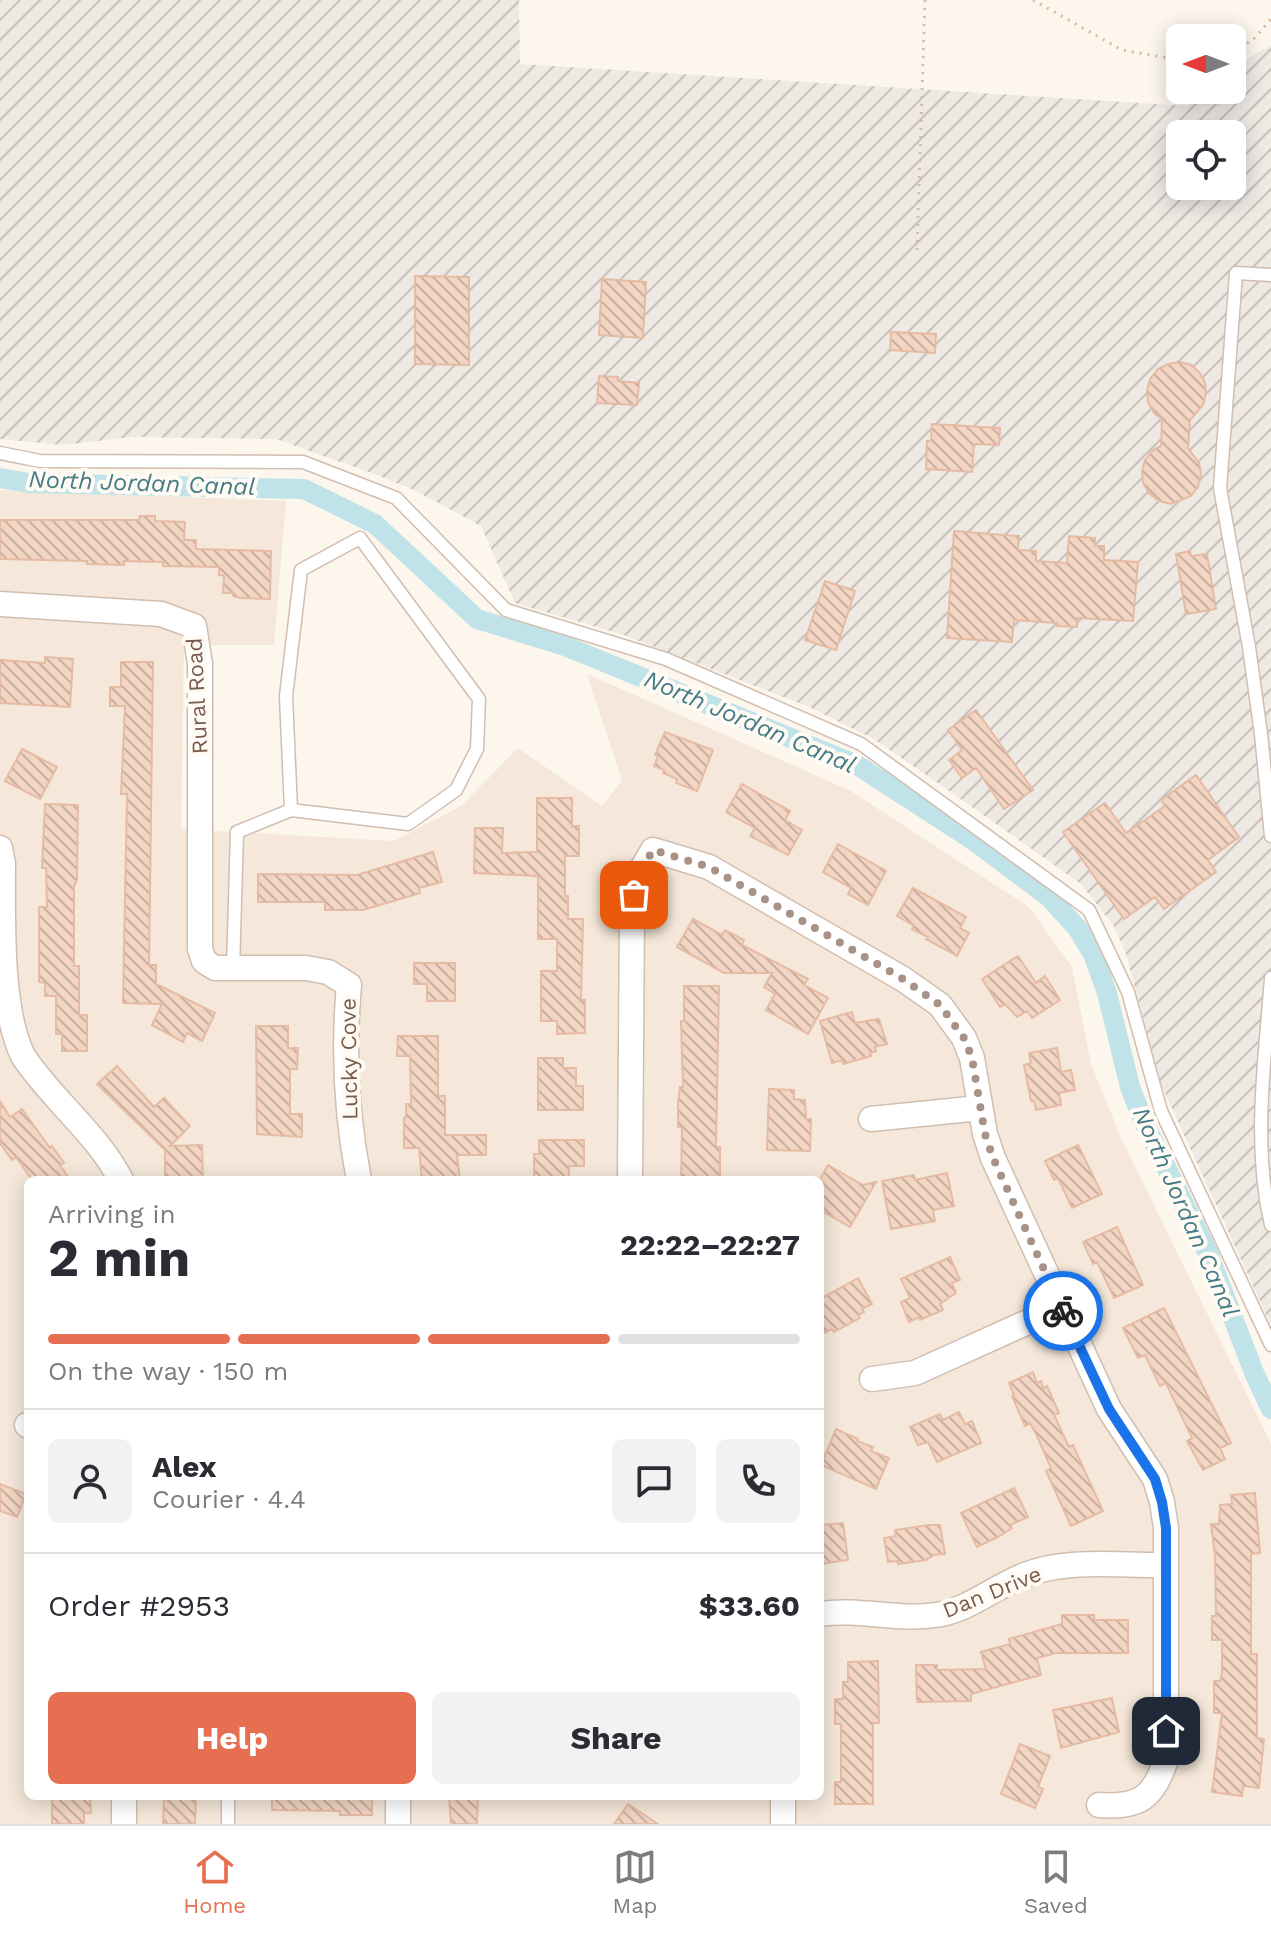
<!DOCTYPE html>
<html lang="en">
<head>
<meta charset="utf-8">
<style>
  :root { --surface:#fff; --page:#f2f2f3; --text:#2b2b33; --muted:#7c7c81; --line:#e1e1e2; --accent:#e76f51 }
  body { margin:0; font-family:"Work Sans",sans-serif; background:var(--page); color:var(--text); height:100vh; display:flex; flex-direction:column; font-size:30px; white-space:nowrap }
  * { box-sizing:border-box; margin:0 }
  p { font-size:26px; color:var(--muted) }
  .icon { flex:none; width:44px; height:44px; fill:none; stroke:currentColor; stroke-width:2; stroke-linecap:round; stroke-linejoin:round }
  .map { position:relative; flex:1; overflow:hidden }
  .details { position:absolute; left:24px; top:1176px; width:800px; height:624px; display:flex; flex-direction:column; background:var(--surface); border-radius:12px; box-shadow:0 4px 20px #0003 }
  .details>* { flex:none }
  .needle { width:52px; rotate:270deg }
  .fabs { position:absolute; left:1166px; top:24px; display:grid; gap:16px }
  .fabs a { display:grid; place-items:center; width:80px; height:80px; border-radius:12px; background:var(--surface); box-shadow:0 4px 20px #0003; font-size:40px }
  .pin { position:absolute; display:grid; place-items:center; width:68px; height:68px; color:#fff; margin:-34px; border-radius:16px; box-shadow:0 4px 12px #0006 }
  .courier { position:absolute; display:grid; place-items:center; width:80px; height:80px; margin:-40px; border:6px solid #1a73e8; border-radius:50%; background:#fff; color:#222; box-shadow:0 2px 10px #0007 }
  .summary em { font-style:normal; font-weight:700 }
  .summary div { display:flex; flex-direction:column-reverse }
  .summary { display:flex; align-items:center; justify-content:space-between; height:136px; padding:0 24px }
  h1 { font-size:52px; font-weight:700; line-height:60px }
  .bar { display:grid; grid-template-columns:repeat(4,1fr); gap:12px 8px; align-content:center; height:96px; padding:0 24px }
  .bar i { height:10px; border-radius:6px; background:var(--line) }
  .bar .active { background:var(--accent) }
  .bar p { grid-column:span 4 }
  .line { display:flex; align-items:center; gap:20px; padding:0 24px; border-top:2px solid var(--line) }
  .line div { flex:1 }
  .round { display:grid; place-items:center; flex:none; width:84px; height:84px; border-radius:12px; background:var(--page) }
  .cta { display:flex; gap:16px; margin-top:auto; padding:16px 24px }
  .cta a { flex:1; height:92px; border-radius:12px; background:var(--accent); color:#fff; font-size:32px; font-weight:700; line-height:92px; text-align:center }
  .cta a+a { background:var(--page); color:var(--text) }
  .dock { display:flex; justify-content:space-around; align-items:center; height:112px; border-top:2px solid var(--line); background:var(--surface); font-size:22px; color:var(--muted) }
  .dock a { display:grid; justify-items:center; gap:4px }
  .dock .active { color:var(--accent) }
  .map>svg:first-child { display:block }
  .residential { fill:#f5e8da; fill-rule:evenodd }
  .industrial { fill:url(#industrial-furrows); fill-rule:evenodd }
  .lines { fill:none; stroke-linecap:round; stroke-linejoin:round }
  .canal { stroke:#bfe3e8; stroke-width:20 }
  .building { fill:url(#building-back-hatch); stroke:#e6bba3; stroke-width:2 }
  .lane-casing { stroke:#d1beb0; stroke-width:15 }
  .street-casing { stroke:#d1beb0; stroke-width:27 }
  .path { stroke:#d9b8a5; stroke-width:3; stroke-dasharray:2 6; stroke-linecap:butt }
  .lane { stroke:#fff; stroke-width:12 }
  .street { stroke:#fff; stroke-width:24 }
  .done { stroke:#a89285; stroke-width:8; stroke-dasharray:0 14.4 }
  .route { stroke:#1a73e8; stroke-width:10 }
  .labels { text-anchor:middle; dominant-baseline:central; stroke-width:8; stroke-linejoin:round; paint-order:stroke }
  .street-label { font-size:22px; fill:#7a5c4d; stroke:#fffaf3 }
  .water-label { font-size:24px; font-style:italic; fill:#437c86; stroke:#fffaf3 }
</style>
</head>
<body>
<div class="map">
<svg width="1271" height="1824" viewBox="0 0 1271 1824">
  <defs>
    <pattern id="industrial-furrows" width="10" height="10" patternUnits="userSpaceOnUse" patternTransform="scale(2)"><rect width="10" height="10" fill="#efe9e4"/><path d="M-1 1l2-2M0 10L10 0M9 11l2-2" fill="none" stroke="#c7c0bb"/></pattern>
    <pattern id="building-back-hatch" width="6" height="6" patternUnits="userSpaceOnUse" patternTransform="scale(2)"><rect width="6" height="6" fill="#f3d5c3"/><path d="M-1 5l2 2M0 0l6 6M5-1l2 2" fill="none" stroke="#cab0a1"/></pattern>
  </defs>
  <rect width="100%" height="100%" fill="#fdf6ec"/>
  <path class="residential" d="M0,490L286,501L274,645H184L181,829L394,841L461,806L518,748L602,806L622,780L587,674L849,790L1029,907L1072,967L1091,1064L1122,1140L1271,1444V1824H0ZM28,1180H820V1796H28Z"/>
  <path class="industrial" d="M0,0H519L520,64L1189,106L1190,90H1232V68L1271,45V1325L1161,1084L1126,954L1113,925L1081,884L955,795L874,739L809,707L624,635L515,603L481,526L414,490L377,475L276,439L131,437L63,445L0,439ZM1180,134H1232V186H1180Z"/>
  <g class="lines">
    <path class="canal" d="M0,478L29,483L304,489L375,524L477,619L565,646L857,765L973,840L1049,897L1078,929L1093,954L1107,993L1130,1087L1143,1120L1208,1253L1255,1375L1271,1409"/>
  </g>
  <path class="building" d="M415,276L469,277V365L415,364Z
    M602,279L646,282L643,338L599,335Z
    M891,332L936,334L935,353L890,350Z
    M1180,362L1191,365L1199,372L1205,382L1206,393L1203,405L1190,420L1188,448L1199,463L1201,473L1198,487L1191,496L1171,504L1159,501L1150,494L1143,483L1142,471L1145,460L1153,450L1161,446L1162,419L1154,413L1148,402L1147,391L1150,379L1158,369L1168,364Z
    M599,376L618,377V381L639,383L637,405L597,403Z
    M932,424L1000,428L999,445L974,444L972,472L926,469L927,441H931Z
    M140,516H155V521L185,522L184,540H196V549L271,551L270,599L240,598L233,596V593H223L224,576L219,575V567L163,566V562L124,561V565L87,564V561L0,559V520H139Z
    M954,531L1019,536L1018,550L1036,551V561L1067,563L1069,536L1095,538V546H1104V560L1138,562L1133,621L1077,618V627L1057,626V623L1014,620L1012,642L947,638Z
    M1190,551L1191,556L1207,554L1216,609L1186,614L1176,554Z
    M825,581L855,591L836,650L805,640Z
    M45,657L73,659L70,707L0,703V660L45,663Z
    M121,662H153L149,965H156V984L215,1013L202,1041L187,1033L183,1042L152,1025L162,1004L123,1003L127,794H121L125,706H110V687H121Z
    M976,710L1033,790L1004,809L976,768L962,778L949,760L962,750L948,730Z
    M665,732L713,750L697,791L676,783L677,779L663,773L664,770L654,766L658,756L655,755Z
    M22,749L57,767L40,799L5,781Z
    M1196,775L1239,837L1208,860L1216,872L1164,909L1155,897L1124,919L1063,832L1105,803L1126,833L1165,806L1161,800Z
    M742,784L790,811L785,820L802,830L788,855L750,836L755,828L726,812Z
    M537,798H572V826H579V856H565V896H568V919H583L581,1000H585V1033L557,1034V1021H541V971H557V939H538V876L474,873L475,828H503L502,853L537,852Z
    M45,804L78,805L77,879L74,887V966H79V1015H87V1051H62V1034H56V996H45V983L39,982V907H47L46,868H42Z
    M838,844L886,871L868,905L848,894L851,888L823,872Z
    M433,852L442,882L419,888L420,893L363,910H325V902H258V874L357,875Z
    M913,888L966,917L960,928L969,933L957,956L926,939L928,937L912,929L914,926L897,916Z
    M693,919L722,935L725,930L744,940L742,945L808,979L804,985L828,998L808,1034L766,1010L775,994L764,987L772,973H724L677,947Z
    M1018,956L1036,983L1045,976L1060,1000L1032,1018L1027,1011L1017,1017L1005,1004L1000,1007L982,979Z
    M414,963H455V1001H427V984H414Z
    M684,986H719L716,1147H720V1180H681L682,1127H678V1103L680,1087H683L681,1021H684Z
    M852,1012L855,1023L879,1019L887,1044L875,1047L876,1051L870,1053L871,1056L843,1064L842,1060L832,1063L820,1021Z
    M256,1026H288V1048H298L297,1069H290V1114H302V1137L257,1134Z
    M398,1036H438V1096H445V1135H486V1155H457L460,1180H422L419,1148H404V1118L406,1117V1104H411L410,1056H397Z
    M1057,1048L1061,1072L1071,1070L1075,1090L1059,1093L1061,1105L1036,1110L1034,1101H1031L1024,1065L1031,1063L1029,1053Z
    M538,1058H563V1068H576V1086H583V1110H538Z
    M117,1066L154,1107L164,1098L190,1126L170,1146L202,1145L203,1180H165V1150L97,1084Z
    M769,1089L794,1090V1099L805,1100L806,1119H811L810,1151L767,1150Z
    M0,1101L10,1117L22,1109L50,1148L52,1146L64,1163L60,1165L70,1180H32L16,1157L12,1160L0,1143Z
    M539,1140H584V1166H569V1180H534V1154H539Z
    M1078,1145L1102,1194L1072,1208L1058,1178L1054,1180L1045,1161Z
    M828,1165L863,1185L876,1182L850,1227L820,1210V1179Z
    M947,1173L954,1206L933,1210L935,1221L891,1229L882,1181L914,1175L915,1180Z
    M1117,1227L1143,1285L1114,1298L1097,1262L1093,1264L1083,1242Z
    M950,1257L960,1280L952,1283L956,1293L940,1304L943,1310L920,1320L919,1317L909,1322L901,1302L910,1298L901,1279Z
    M858,1278L872,1304L862,1309L864,1312L858,1315L860,1318L834,1332L832,1329L820,1335V1299Z
    M1164,1308L1231,1443L1220,1448L1225,1459L1203,1470L1187,1441L1192,1438L1166,1383L1160,1386L1145,1355L1138,1358L1123,1328Z
    M1033,1372L1037,1383L1041,1381L1043,1388L1047,1386L1059,1413L1054,1415L1069,1447L1073,1445L1103,1511L1071,1526L1046,1471L1051,1468L1036,1434L1030,1423L1025,1426L1012,1396L1014,1395L1009,1383Z
    M959,1412L965,1424L972,1421L981,1443L937,1462L928,1442L918,1445L910,1427L940,1414L943,1420Z
    M836,1429L858,1439L857,1441L873,1447L871,1451L889,1458L876,1489L821,1465Z
    M0,1484L26,1494L17,1517L0,1511Z
    M1014,1488L1028,1517L1010,1525L1012,1528L998,1537L977,1547L961,1513Z
    M1255,1493L1260,1553L1251,1554V1654H1257V1738L1264,1739L1259,1788L1243,1786L1242,1796L1212,1792L1222,1713H1214V1681H1220L1222,1673V1640H1212V1616H1216L1215,1556L1211,1524H1219L1220,1505L1232,1504L1231,1495Z
    M843,1523L848,1560L820,1564V1525Z
    M929,1525H940L945,1554L934,1555L926,1560L898,1564V1561L888,1562L884,1538L896,1536L895,1530Z
    M1062,1615H1094V1620H1128V1653H1056L1037,1658L1041,1675L971,1694V1701L917,1702L916,1665H937V1670L986,1669L981,1652L1010,1644L1009,1639L1062,1624Z
    M878,1661L879,1723H873V1804H835V1782H841V1724H835V1699H843V1682H848V1662Z
    M1112,1698L1119,1732L1061,1748L1053,1710Z
    M1020,1744L1050,1756L1038,1787L1043,1789L1035,1808L1001,1794Z
    M52,1796H90L91,1813H84V1824H52Z
    M164,1796H196L195,1824H163Z
    M272,1796H372V1815H340V1811L272,1810Z
    M449,1796H478L477,1824H451Z
    M628,1804L658,1824H614Z"/>
  <g class="lines">
    <defs>
      <path id="lane" d="M1271,275L1236,273L1220,488L1249,647L1261,734L1271,836
        M0,453L40,461L303,462L396,498L506,610L666,659L861,744L1089,910L1128,992L1161,1111L1271,1345
        M233,969L237,832L291,810L408,824L456,790L477,749L479,699L360,538L301,570L286,696L291,810
        M1271,978C1265,1061 1252,1143 1271,1225
        M228,1796V1824"/>
      <path id="street" d="M0,604L161,614L194,626L200,664V949L204,961L215,968H306L328,972L349,985C343,1051 346,1114 359,1180
        M0,848L3,864C3,920 0,1009 23,1056C52,1100 97,1133 121,1180
        M871,1119L980,1108
        M630,1180L632,912L637,877L653,850L709,867L903,979L940,1005L964,1038L972,1058L985,1134L993,1158L1109,1409L1155,1479L1162,1502L1166,1528V1759C1154,1798 1139,1808 1099,1805
        M872,1379L915,1373L1061,1307
        M27,1425H28
        M820,1614C861,1608 897,1621 936,1615C969,1610 994,1587 1025,1575C1067,1558 1121,1566 1165,1565
        M783,1796V1824
        M124,1824V1796
        M398,1824V1796"/>
    </defs>
    <use href="#lane" class="lane-casing"/>
    <use href="#street" class="street-casing"/>
    <path class="path" d="M1033,0L1122,50L1180,60
      M1232,49L1252,41L1271,19
      M917,250L925,0"/>
    <use href="#lane" class="lane"/>
    <use href="#street" class="street"/>
  </g>
  <g class="lines">
    <path class="done" d="M634,895L637,877L653,850L709,867L903,979L940,1005L964,1038L972,1058L985,1134L993,1158L1063,1311"/>
    <path class="route" d="M1063,1311L1109,1409L1155,1479L1162,1502L1166,1528V1731"/>
  </g>
  <g class="labels">
    <g class="street-label">
      <text transform="translate(197 696) rotate(-93)">Rural Road</text>
      <text transform="translate(349 1059) rotate(-91)">Lucky Cove</text>
      <text transform="translate(992 1592) rotate(-22)">Dan Drive</text>
    </g>
    <g class="water-label">
      <text transform="translate(142 483) rotate(2)">North Jordan Canal</text>
      <text transform="translate(750 722) rotate(23)">North Jordan Canal</text>
      <text transform="translate(1186 1212) rotate(66)">North Jordan Canal</text>
    </g>
  </g>
</svg>
<div class="fabs">
<a><svg class="needle" viewBox="-14 -14 28 28"><path d="M0-13l5 13h-10z" fill="#e53935"/><path d="M0 13l5-13h-10z" fill="#7c7c81"/></svg></a>
<a><svg class="icon" aria-label="locate" viewBox="0 0 24 24"><circle cx="12" cy="12" r="6"/><path d="M12 2v4M12 18v4M2 12h4M18 12h4"/></svg></a>
</div>
<div class="pin" style="left:634px;top:895px;background:#ea580c"><svg class="icon" aria-label="bag" viewBox="0 0 24 24"><path d="M5 8h14l-1 12H6zM9 8a3 3 0 0 1 6 0"/></svg></div>
<div class="pin" style="left:1166px;top:1731px;background:#1f2937"><svg class="icon" aria-label="home" viewBox="0 0 24 24"><path d="M3 11l9-7 9 7M6 9v11h12V9"/></svg></div>
<div class="courier" style="left:1063px;top:1311px"><svg class="icon" aria-label="bike" viewBox="0 0 24 24"><circle cx="6" cy="16" r="4"/><circle cx="18" cy="16" r="4"/><path d="M6 16l4-8h5l3 8M10 8l3 8H6M13 5h3"/></svg></div>
<section class="details">
<div class="summary"><div><h1>2 min</h1><p>Arriving in</p></div><em>22:22–22:27</em></div>
<div class="bar"><i class="active"></i><i class="active"></i><i class="active"></i><i></i><p>On the way · 150 m</p></div>
<div class="line" style="height:144px"><a class="round"><svg class="icon" aria-label="person" viewBox="0 0 24 24"><circle cx="12" cy="8" r="4"/><path d="M4 21q1-7 8-7t8 7"/></svg></a><div><b>Alex</b><p>Courier · 4.4</p></div><a class="round"><svg class="icon" aria-label="chat" viewBox="0 0 24 24"><path d="M4 5h16v11H9l-5 4z"/></svg></a><a class="round"><svg class="icon" aria-label="phone" viewBox="0 0 24 24"><path d="M5 4h4l2 5-3 2q2 4 5 5l2-3 5 2v4C11 20 4 13 5 4z"/></svg></a></div>
<div class="line" style="height:104px"><div>Order #2953</div><b>$33.60</b></div>
<div class="cta"><a>Help</a><a>Share</a></div>
</section>
</div>
<nav class="dock">
<a class="active"><svg class="icon" aria-label="home" viewBox="0 0 24 24"><path d="M3 11l9-7 9 7M6 9v11h12V9"/></svg>Home</a>
<a><svg class="icon" aria-label="map" viewBox="0 0 24 24"><path d="M3 6l6-2 6 2 6-2v14l-6 2-6-2-6 2zM9 4v14M15 6v14"/></svg>Map</a>
<a><svg class="icon" aria-label="saved" viewBox="0 0 24 24"><path d="M7 4h10v16l-5-4-5 4z"/></svg>Saved</a>
</nav>
</body>
</html>
